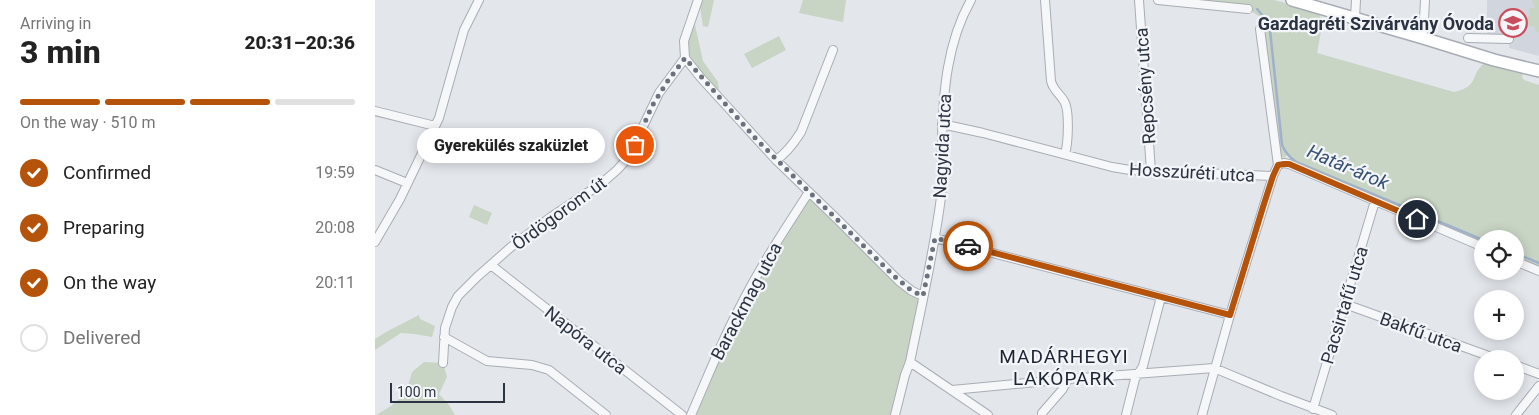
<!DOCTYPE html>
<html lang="en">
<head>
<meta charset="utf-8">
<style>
  :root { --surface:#fff; --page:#f2f2f2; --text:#222; --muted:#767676; --line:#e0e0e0; --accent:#b45309 }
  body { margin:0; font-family:Roboto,sans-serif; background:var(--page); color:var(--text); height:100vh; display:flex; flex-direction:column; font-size:19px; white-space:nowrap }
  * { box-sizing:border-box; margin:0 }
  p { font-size:16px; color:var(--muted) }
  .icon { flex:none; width:28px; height:28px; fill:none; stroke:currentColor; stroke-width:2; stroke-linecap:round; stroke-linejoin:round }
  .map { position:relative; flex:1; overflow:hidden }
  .sheet { display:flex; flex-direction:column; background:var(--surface); width:375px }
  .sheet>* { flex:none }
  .buttons { position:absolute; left:1099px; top:230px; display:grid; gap:10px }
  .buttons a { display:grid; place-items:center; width:50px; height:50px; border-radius:50%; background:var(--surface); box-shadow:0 2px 12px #0003; font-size:25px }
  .scale { position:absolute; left:15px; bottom:12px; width:115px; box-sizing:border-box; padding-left:5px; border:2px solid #2b3342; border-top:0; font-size:14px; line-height:18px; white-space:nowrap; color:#2b3342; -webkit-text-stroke:4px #f3f5f8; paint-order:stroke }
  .pin { position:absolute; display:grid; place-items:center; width:42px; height:42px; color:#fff; margin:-21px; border:2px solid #fff; border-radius:50%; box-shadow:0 1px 5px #0007 }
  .courier { position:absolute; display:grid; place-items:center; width:50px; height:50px; margin:-25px; border:4px solid #b45309; border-radius:50%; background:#fff; color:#222; box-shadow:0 1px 6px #0007 }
  .bubble { position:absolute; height:35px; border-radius:18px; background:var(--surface); box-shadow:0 2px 12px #0003; font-size:16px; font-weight:800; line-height:35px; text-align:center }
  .headline em { font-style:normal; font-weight:800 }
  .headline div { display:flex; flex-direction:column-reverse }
  .headline { display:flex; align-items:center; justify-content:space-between; height:85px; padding:0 20px }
  h1 { font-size:32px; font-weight:800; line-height:38px }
  .bar { display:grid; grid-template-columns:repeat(4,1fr); gap:8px 5px; align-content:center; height:60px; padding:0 20px }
  .bar i { height:6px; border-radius:4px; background:var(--line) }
  .bar .active { background:var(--accent) }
  .bar p { grid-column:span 4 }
  ol { padding:0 20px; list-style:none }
  li { display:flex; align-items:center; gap:15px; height:55px }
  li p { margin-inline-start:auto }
  li .icon { padding:5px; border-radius:50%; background:var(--accent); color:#fff; stroke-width:4 }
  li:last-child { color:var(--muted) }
  li i { width:28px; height:28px; border:2px solid var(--line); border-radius:50% }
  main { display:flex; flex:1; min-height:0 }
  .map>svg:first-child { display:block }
  .built { fill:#d1d5dd }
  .green { fill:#c8d4c4 }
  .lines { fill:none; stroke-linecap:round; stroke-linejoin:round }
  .stream { stroke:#9fb2c9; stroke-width:2.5 }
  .street-casing { stroke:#a8adb5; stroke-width:10 }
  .secondary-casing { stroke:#a8adb5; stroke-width:14 }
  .street { stroke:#f6f7f9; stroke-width:8 }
  .secondary { stroke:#fff; stroke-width:11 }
  .done { stroke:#6b727d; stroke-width:5; stroke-dasharray:0 9 }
  .route { stroke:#b45309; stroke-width:6 }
  .labels { text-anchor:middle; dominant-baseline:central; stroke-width:4.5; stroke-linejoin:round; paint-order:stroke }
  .poi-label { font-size:18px; font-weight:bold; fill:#2b3342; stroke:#f3f5f8; text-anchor:end }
  .street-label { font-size:18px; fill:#2b3342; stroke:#f3f5f8 }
  .water-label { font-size:19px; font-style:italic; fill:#365076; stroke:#f3f5f8 }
  .neighbourhood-label { font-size:19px; letter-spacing:1px; fill:#1d2433; stroke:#f3f5f8 }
</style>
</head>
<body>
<main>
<section class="sheet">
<div class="headline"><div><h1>3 min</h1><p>Arriving in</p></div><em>20:31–20:36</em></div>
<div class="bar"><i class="active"></i><i class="active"></i><i class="active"></i><i></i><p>On the way · 510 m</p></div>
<ol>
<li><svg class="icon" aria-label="check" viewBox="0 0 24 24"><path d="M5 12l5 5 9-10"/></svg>Confirmed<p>19:59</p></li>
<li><svg class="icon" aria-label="check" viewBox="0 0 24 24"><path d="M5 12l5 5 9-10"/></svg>Preparing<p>20:08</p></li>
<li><svg class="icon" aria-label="check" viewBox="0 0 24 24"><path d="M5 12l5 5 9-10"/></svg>On the way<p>20:11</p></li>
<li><i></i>Delivered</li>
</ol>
</section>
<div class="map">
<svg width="1164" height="415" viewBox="0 0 1164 415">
  <rect width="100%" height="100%" fill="#e3e6eb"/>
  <path class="built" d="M1112,0H1164V56L1134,48V34H1112Z"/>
  <path class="green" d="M326,0H339L333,27L328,26L325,7Z
    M428,0H471L468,22L424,13Z
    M811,0H899L940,11L944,14L948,21L942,53L1079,92C1106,86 1094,74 1110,63L1148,73L1147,77L1149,80L1164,85V267L1140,257V239H1108L1107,243L955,177V176L921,162L912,155L909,158L905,154L902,131L886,17L877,12V8L875,6Z
    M1157,0H1164V32H1161L1159,26H1154L1152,19L1155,14L1154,8H1160Z
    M320,25L328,61L343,82L344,91L338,87L313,57L312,47L315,31L317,26Z
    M404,36L411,50L377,68L369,54Z
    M434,192L524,281L548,296L520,415H316L347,342Z
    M99,205L117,213L112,225L94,217Z
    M44,315L45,319L60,326L57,337L40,334L26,333L0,350V339L11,332Z
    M49,362L68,363L72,377L64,394L74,405L80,415H1L16,406L31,393L37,372Z"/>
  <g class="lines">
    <path class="stream" d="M882,9L893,22L895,30L907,145C910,152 914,157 921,162L1108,240
      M1140,253L1164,263"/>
    <defs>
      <path id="street" d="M323,0L309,41L310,58L326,78L401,160L463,220L524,281L537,291L548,296
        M670,0L676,81C678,90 685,94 689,101C695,110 693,144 690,154
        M764,0L776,171
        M783,0L873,9
        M980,18L981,0
        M885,29L903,165
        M1048,38L1050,0
        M1093,38L1134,39
        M0,111L60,126
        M567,124L608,133L737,167L755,170L898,176L903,165
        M401,160C412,153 419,143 426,132L458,50
        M903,165L909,163L914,164L1108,247
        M0,170L32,183
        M560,238L855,315
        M0,242L25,199L64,118L89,30L104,0
        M1140,261L1164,271
        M116,265L307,415
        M970,304L1122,359
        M69,337L112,361L157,365L174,370L231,415
        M535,362L613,415
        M68,363L70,328L77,307L83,296L102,277L136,247L176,217L227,183L242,170L253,158L284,93L310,58
        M1140,365L1164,374
        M577,390L693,379L839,368L906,396L957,415
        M938,409L1000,201
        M316,415C332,379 346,342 365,307C385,267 410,229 434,192
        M520,415L530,375L535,362C546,307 559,253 566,197C568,178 566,159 567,140C568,93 572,42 596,0
        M667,415V413L687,390L693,379
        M751,415L760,379L768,366L786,297
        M827,415L855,315L898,176
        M1141,415L1164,386"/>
      <path id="secondary" d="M917,0L1048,38L1119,60L1164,71"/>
    </defs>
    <use href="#street" class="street-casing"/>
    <use href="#secondary" class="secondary-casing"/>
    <use href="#street" class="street"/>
    <use href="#secondary" class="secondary"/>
  </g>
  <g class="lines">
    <path class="done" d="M260,145L277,106L292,82L310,58L382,140L519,276L537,291L548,296L560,238L593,246"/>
    <path class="route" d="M593,246L855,315L888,207L898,176L903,165L909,164H914L1042,219"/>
  </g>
  <defs>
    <symbol id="school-ring" viewBox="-11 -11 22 22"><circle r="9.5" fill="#f3f5f8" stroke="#cb4c5b" stroke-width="1.5"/><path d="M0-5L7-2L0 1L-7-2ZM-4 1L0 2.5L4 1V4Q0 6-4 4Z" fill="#cb4c5b"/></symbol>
  </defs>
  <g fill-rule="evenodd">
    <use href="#school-ring" x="1122" y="7" width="32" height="32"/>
  </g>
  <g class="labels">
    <g class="poi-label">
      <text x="1119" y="23">Gazdagréti Szivárvány Óvoda</text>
    </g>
    <g class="street-label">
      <text transform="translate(770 86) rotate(-94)">Repcsény utca</text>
      <text transform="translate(567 146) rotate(-87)">Nagyida utca</text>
      <text transform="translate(817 172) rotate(3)">Hosszúréti utca</text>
      <text transform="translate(184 213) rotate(-36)">Ördögorom út</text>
      <text transform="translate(371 301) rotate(-62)">Barackmag utca</text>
      <text transform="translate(969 305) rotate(-73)">Pacsirtafű utca</text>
      <text transform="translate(1046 332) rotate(20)">Bakfű utca</text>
      <text transform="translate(211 340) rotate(38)">Napóra utca</text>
    </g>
    <g class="water-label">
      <text transform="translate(973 167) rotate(23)">Határ-árok</text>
    </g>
    <g class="neighbourhood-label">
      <text x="689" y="356">MADÁRHEGYI<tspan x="689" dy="22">LAKÓPARK</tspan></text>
    </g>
  </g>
</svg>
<div class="buttons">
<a><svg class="icon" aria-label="locate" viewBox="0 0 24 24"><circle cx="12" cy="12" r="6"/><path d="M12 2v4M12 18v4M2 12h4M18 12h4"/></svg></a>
<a>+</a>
<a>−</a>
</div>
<div class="scale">100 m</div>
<div class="pin" style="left:260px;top:145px;background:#ea580c"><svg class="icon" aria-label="bag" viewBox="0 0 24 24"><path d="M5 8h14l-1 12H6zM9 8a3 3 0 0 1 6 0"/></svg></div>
<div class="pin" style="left:1042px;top:219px;background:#1f2937"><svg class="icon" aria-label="home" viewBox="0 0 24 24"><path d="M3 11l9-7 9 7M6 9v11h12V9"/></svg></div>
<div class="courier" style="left:593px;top:246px"><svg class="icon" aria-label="car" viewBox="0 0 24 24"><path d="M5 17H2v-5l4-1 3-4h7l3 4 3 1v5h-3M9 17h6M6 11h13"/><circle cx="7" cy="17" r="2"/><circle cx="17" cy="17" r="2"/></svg></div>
<div class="bubble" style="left:42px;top:128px;width:188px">Gyerekülés szaküzlet</div>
</div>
</main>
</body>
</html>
